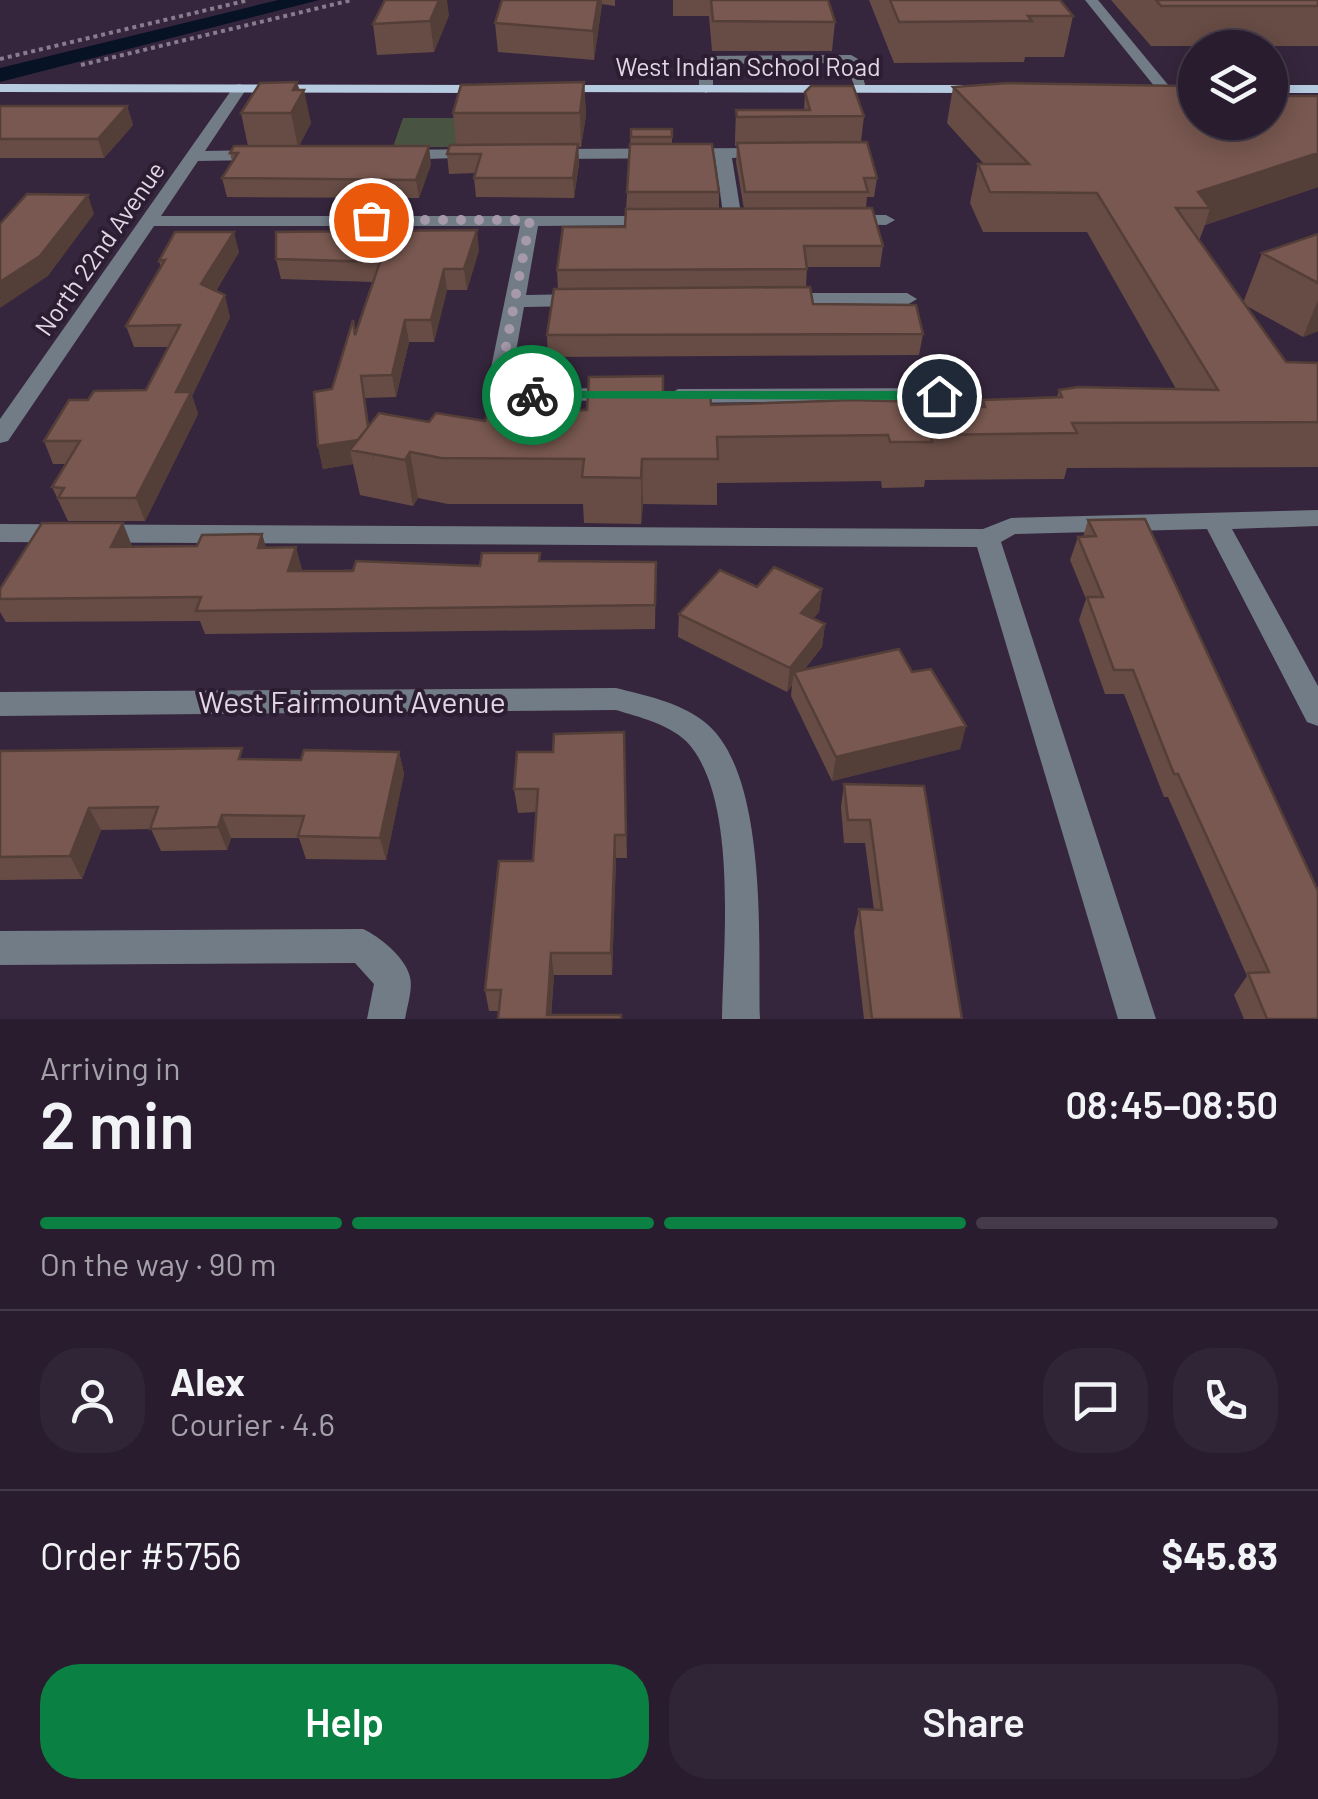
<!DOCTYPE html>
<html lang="en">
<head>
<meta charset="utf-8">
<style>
  :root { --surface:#281c2e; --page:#302536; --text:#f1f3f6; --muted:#a5a1aa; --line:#443a4a; --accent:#0b8043 }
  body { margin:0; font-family:Barlow,sans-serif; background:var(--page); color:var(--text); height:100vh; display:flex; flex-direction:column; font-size:38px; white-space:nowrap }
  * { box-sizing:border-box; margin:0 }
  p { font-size:32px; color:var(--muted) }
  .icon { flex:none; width:55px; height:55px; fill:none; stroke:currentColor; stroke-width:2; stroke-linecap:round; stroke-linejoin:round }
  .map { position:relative; height:1019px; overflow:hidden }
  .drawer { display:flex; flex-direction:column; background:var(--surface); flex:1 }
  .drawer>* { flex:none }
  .fabs { position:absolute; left:1178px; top:30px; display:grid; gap:20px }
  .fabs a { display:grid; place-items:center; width:110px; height:110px; border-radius:50%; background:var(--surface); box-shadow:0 5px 25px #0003,0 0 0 2px var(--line); font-size:50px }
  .pin { position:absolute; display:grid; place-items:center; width:85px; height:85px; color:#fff; margin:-42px; border:5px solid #fff; border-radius:50%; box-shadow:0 2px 10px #0007 }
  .courier { position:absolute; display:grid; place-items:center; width:100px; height:100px; margin:-50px; border:8px solid #0b8043; border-radius:50%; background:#fff; color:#222; box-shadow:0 2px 12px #0007 }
  .overview em { font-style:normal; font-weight:600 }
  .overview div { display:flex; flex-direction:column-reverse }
  .overview { display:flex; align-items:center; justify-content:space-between; height:170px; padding:0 40px }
  h1 { font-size:65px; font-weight:600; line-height:75px }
  .bar { display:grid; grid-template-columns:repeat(4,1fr); gap:15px 10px; align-content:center; height:120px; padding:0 40px }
  .bar i { height:12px; border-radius:8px; background:var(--line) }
  .bar .selected { background:var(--accent) }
  .bar p { grid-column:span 4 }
  .line { display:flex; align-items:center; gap:25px; padding:0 40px; border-top:2px solid var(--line) }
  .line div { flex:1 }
  .round { display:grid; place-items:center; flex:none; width:105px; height:105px; border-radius:40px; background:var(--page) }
  .action { display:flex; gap:20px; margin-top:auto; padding:20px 40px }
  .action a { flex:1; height:115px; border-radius:40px; background:var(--accent); color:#fff; font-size:40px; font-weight:600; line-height:115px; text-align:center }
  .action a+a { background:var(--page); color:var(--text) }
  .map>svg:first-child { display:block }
  .green { fill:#495341 }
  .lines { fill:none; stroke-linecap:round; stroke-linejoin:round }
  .canal { fill:#071225; fill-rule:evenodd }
  .path { stroke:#897c8e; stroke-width:4; stroke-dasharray:4 4; stroke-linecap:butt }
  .minor { fill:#727c86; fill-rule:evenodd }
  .major { fill:#b7cbe0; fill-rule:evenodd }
  .wall { fill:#674c45 }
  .shaded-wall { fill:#543e38 }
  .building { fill:#785850; stroke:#543e38; stroke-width:2.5 }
  .route { fill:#0b8043 }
  .done { stroke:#a599aa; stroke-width:10; stroke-dasharray:0 18 }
  .labels { text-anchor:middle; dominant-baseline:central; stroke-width:8; stroke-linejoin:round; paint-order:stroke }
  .far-street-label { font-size:25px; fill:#e1d7e5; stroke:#2c1d32 }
  .street-label { font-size:30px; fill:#e1d7e5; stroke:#2c1d32 }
</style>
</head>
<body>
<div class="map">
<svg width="1318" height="1019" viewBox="0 0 1318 1019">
  <rect width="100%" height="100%" fill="#36263d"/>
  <path class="green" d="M403,118H465L456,147H393Z"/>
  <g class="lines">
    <path class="canal" d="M278,0H319L0,82V68Z"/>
    <path class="path" d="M0,59L249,0
      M81,65L352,0"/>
    <path class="minor" d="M1085,0H1098L1169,86V92H1159Z
      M851,55L858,59L867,92H857L845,63L713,64V89L706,93L699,89V60L706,56Z
      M240,84L247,88L205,151L263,150L271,155L263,160L198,161L161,216H662V224L656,225L538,226L526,295L582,294L592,300L582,306L524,307L513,368L514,387L623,389L634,396L631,401L503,400L492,393L491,368L520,226H154L8,441L0,443V419L235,85Z
      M768,148L774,150V156L732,158L742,220L733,225L724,220L715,158L548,159L540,154L548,149Z
      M478,149L484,151V157L398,160L390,155L398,150Z
      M841,215H886L895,220L886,225L835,224V216Z
      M777,293H907L917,299L907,305L770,303L767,299Z
      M939,388L947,390L950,395L947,400L678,403L667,396L678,389Z
      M1318,510V526L1232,529L1318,686V726L1307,722L1207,529L1015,534L1001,542L1156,1019H1118L977,547L0,542V524L983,529L1011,518Z
      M616,688C644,695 678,702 702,720C769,768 758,943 760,1019H722C723,946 739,796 686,741C668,724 639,717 616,710L0,716V692Z
      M363,929C379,936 406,958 410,977C413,989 407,1007 405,1019H367L374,984L355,963L0,965V931Z"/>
    <path class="major" d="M0,84L490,85L497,89L490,93L0,92Z
      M550,85H985L992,89L985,93L545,92L543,89Z
      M1155,85H1195V93L1150,92V86Z
      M1270,85H1318V93H1270Z"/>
  </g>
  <path class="wall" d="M502,0H615V6L602,4L594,60L498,52L495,23Z
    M673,0H828L835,22L832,51H712L709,16H673Z
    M869,0H1060L1073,16L1064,57H1025L1024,62L894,63Z
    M1111,0H1318V46H1151Z
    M449,15L434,52L377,55L373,24Z
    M297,82L311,123L299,146L431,164L419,198L227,197L222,178L232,162L230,153L248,146L241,113Z
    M584,82L586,115L581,147H578L579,163L574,198L476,197L474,178L476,173L449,174L447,154L456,145L453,113Z
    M953,87L1195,122L1318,96V187L1205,225L1199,241L1243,303L1262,253L1318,234V331L1303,337L1245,305L1286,362L1318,363V467L1067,468L1064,479L925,480L924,487L882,488L881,481L717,483V505L643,504L641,524L584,523L583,504H448L418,498L413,506L360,495L353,464L323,469L318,446L332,389L355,333L373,282L281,279L276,259L479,250L467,290H447L434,342H409L396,397L365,398L369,426L429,422L485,421L587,410L663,394L711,405L982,407L983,400L1057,397L1059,390L1176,389L1087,232H983L970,203L978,164H984L947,123Z
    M805,92L864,116L861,142L877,178L874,197H867L866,208L883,246L880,267H807L806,287L813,304L923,334L919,355L548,357L547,335L558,289L557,270L625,227L631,129H672V144L719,192V209H744L736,162L737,146H735V140L736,110H804Z
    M0,106H127L133,125L104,158H0Z
    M239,252L216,291L230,317L192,396L198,414L145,521H68L52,487L66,464H53L44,441L88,400L146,390L169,347H134L126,326L161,267L159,261Z
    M1088,520L1318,1019H1244L1234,995L1247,976L1168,797H1164L1124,694H1105L1079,620L1086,599L1070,560L1078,537H1083Z
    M262,534L266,548L296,547L302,571L480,566L541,561L656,562L655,629L205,634L200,621L6,622L0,612V589L132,547L197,546Z
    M757,587L822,589L819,612L813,618L825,624L822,647L804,670L912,672L966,726L960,749L832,781L791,696L792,685L787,692L678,637L679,614Z
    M624,732L627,858H616L612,975H554L551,1015H621L622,1019H498V1011H489L485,990L499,861H533L536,812L518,813L514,789L517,752H553L554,734Z
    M0,751L301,760L399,752L404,774L386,860L306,859L299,838H231L227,850L161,851L151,829L101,830L82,879L0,880Z
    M844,784L924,786L962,1019H864L854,932L859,909L874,910L865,843H844L841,807Z"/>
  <path class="shaded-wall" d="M439,0H447L449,15L434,52L430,21Z
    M598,0H602V4L594,60L593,31Z
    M297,82L300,97L304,90L311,123L298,147L291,113L293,90Z
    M584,82L586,115L581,147L580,113Z
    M127,106L133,125L104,158L98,139Z
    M578,144L579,163L574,198L573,178Z
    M429,146L431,164L419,198L416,180Z
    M1318,153V187L1205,225L1210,208L1198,192Z
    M88,195L94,214L48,276L0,308V282Z
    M477,230L479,250L467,290L464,269Z
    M234,232L239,252L207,305L201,284Z
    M444,269L447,290L434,342L431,320Z
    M225,295L230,317L192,396L198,414L145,521L136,498L176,392Z
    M1318,300V331L1303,337Z
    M405,320L409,342L396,397L392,375Z
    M361,376L374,461L372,454L350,450L353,464L323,469L318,446Z
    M410,452L418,498L413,506L405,460Z
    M642,459L643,504L641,524V478Z
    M123,523L132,546L111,547Z
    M262,534L269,557L258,548Z
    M296,547L302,570L295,595L288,571Z
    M822,589L819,612L799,636L801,613Z
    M825,624L822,647L797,679L794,672L792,685L787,692L790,668Z
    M966,726L960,749L832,781L836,757Z
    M399,752L404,774L386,860L380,838Z
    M89,808L101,830L82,879L70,856Z
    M222,815L231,838L227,850L218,827Z
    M615,835L616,858L612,975L611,953Z
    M551,953L554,975L551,1019H547Z"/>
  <path class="building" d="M385,0H439L430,21L373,24Z
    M502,0H598L593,31L495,23Z
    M711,0H828L835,22L713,21Z
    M890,0H1060L1073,16H1028L1032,21L899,22Z
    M1156,0H1318V6H1161Z
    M297,82L293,90H304L291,113H241L260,83Z
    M584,82L580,113H453L461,85Z
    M1008,83L1183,86L1195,100V122H1270V96H1318V153L1198,192L1210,208H1176L1286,362L1318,363V422L1072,423L1077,433L930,435L932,442H890L888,435L717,437L718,459H642L641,478L582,477L584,459L441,458L410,452L405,460L350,450L379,413L429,422L436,413L485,421L488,410H587L589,377L663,376V394H710L711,405L853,400L921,402L923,407H985L983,400L1062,397L1059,390L1078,387L1218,390L1097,193L990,192L978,164H1029L953,87Z
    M811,86H853L864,116L737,117L736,110H810L805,92Z
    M0,106H127L98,139H0Z
    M631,129H672V137H631Z
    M867,142L877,178H864L868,192H745L737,143Z
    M578,144L573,178H474L481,154H447L450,145Z
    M630,144H712L719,192H627Z
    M234,146H429L416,180L222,178L238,153H230Z
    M27,194L88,195L40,256L0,282V224Z
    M872,208L883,246H804L807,269L557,270L563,227H625L626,209Z
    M477,230L464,269H444L431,320H405L392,375L361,376L368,427L358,440L318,446L314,392L332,389L353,320L355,335L380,262L276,259V232Z
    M175,232H234L201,284L225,295L176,392H191L136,498H58L64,488L52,487L80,441H44L69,400H88L94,391L146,390L180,325L126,326L165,260L159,261Z
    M1318,234V283L1262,253Z
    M810,287L813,304L916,305L923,334L547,335L554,289Z
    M1145,519L1318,891V1019H1267L1248,973L1269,972L1178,774H1174L1133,670H1114L1087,597H1103L1078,537L1096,536L1088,520Z
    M42,523H123L111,547L197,546L202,535L262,534L258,548L296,547L288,571H353L356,561L480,566L482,553H540L539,561L656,562L655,605L196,611L201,597L0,599V589Z
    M774,567L822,589L801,613L825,624L790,668L679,614L720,570L757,587Z
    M899,649L912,672L931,669L966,726L836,757L794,672Z
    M624,732L626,835H615L611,953H551L547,1015H621V1019H498L501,990H485L499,861H533L538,789H514L517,752H553L554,734Z
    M242,748L239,759L301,760L304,750L399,752L380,838L298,836L304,816L222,815L218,827L150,829L158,807L89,808L70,856L0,857V751Z
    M844,784L924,786L962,1019H872L859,909L882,910L870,820H848Z"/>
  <path class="route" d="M532,391H939L946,396L939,400L527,398Z"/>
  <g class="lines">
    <path class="done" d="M371,220H530L502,368L503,392L532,395"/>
  </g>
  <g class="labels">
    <g class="far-street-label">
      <text x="748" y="66">West Indian School Road</text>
      <text transform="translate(99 248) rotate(-55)">North 22nd Avenue</text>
    </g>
    <g class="street-label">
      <text x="352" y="701">West Fairmount Avenue</text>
    </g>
  </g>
</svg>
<div class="fabs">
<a><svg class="icon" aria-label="layers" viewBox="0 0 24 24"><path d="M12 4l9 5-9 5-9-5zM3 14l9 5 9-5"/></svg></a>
</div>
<div class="pin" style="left:371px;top:220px;background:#ea580c"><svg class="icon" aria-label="bag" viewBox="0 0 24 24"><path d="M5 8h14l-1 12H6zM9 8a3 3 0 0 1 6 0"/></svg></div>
<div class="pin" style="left:939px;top:396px;background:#1f2937"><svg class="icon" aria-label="home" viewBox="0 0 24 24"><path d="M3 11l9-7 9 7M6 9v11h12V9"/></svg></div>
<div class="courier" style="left:532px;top:395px"><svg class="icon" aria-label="bike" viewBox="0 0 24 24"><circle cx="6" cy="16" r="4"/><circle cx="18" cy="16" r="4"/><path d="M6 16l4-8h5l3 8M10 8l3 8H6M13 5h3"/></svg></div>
</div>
<section class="drawer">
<div class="overview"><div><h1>2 min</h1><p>Arriving in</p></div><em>08:45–08:50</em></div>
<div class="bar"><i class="selected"></i><i class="selected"></i><i class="selected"></i><i></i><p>On the way · 90 m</p></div>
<div class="line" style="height:180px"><a class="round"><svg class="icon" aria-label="person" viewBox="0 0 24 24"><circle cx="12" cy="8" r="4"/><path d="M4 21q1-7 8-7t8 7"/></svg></a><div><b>Alex</b><p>Courier · 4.6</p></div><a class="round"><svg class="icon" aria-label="chat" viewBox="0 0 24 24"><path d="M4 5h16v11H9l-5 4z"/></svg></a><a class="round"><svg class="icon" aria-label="phone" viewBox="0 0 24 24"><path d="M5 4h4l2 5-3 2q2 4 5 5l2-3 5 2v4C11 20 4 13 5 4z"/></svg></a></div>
<div class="line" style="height:130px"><div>Order #5756</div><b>$45.83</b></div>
<div class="action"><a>Help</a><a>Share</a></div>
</section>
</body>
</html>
